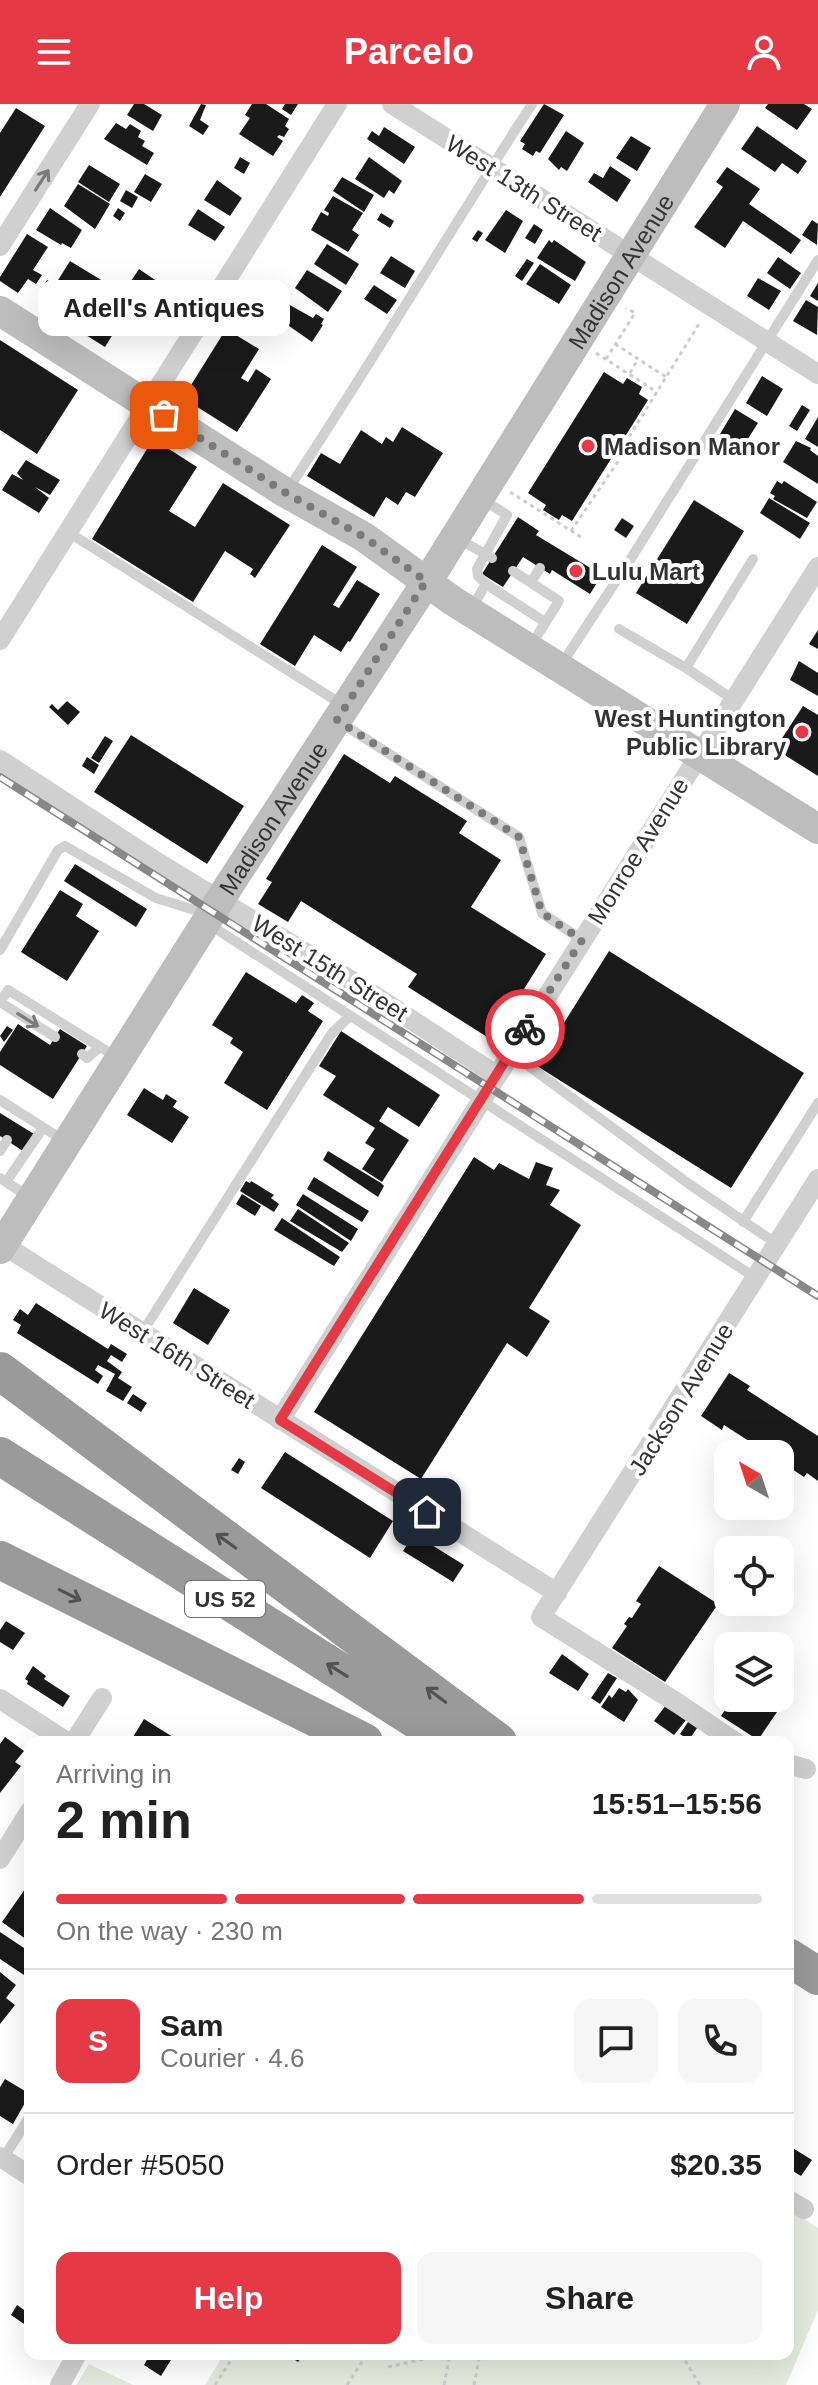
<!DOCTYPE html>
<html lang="en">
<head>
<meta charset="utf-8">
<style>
  :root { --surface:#fff; --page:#f6f6f6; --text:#222; --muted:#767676; --line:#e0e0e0; --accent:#e63946 }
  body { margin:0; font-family:Helvetica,sans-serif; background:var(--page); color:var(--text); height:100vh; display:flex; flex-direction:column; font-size:30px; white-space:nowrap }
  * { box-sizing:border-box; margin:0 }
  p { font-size:26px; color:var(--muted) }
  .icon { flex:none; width:44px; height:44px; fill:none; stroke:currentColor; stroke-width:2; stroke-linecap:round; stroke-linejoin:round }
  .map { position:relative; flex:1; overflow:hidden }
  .side { position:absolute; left:24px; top:1632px; width:770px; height:624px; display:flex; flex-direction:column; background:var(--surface); border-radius:16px; box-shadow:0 8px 32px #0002 }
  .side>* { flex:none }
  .needle { width:52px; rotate:321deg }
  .fabs { position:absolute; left:714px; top:1336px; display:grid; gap:16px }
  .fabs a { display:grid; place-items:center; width:80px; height:80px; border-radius:16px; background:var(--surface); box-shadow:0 8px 32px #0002; font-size:40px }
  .pin { position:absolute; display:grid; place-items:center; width:68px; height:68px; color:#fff; margin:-34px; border-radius:16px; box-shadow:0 4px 12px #0006 }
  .courier { position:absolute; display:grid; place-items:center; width:80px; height:80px; margin:-40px; border:6px solid #e63946; border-radius:50%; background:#fff; color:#222; box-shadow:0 2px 10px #0007 }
  .bubble { position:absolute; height:56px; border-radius:16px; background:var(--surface); box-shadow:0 8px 32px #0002; font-size:26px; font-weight:600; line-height:56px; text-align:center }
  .overview em { font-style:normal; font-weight:600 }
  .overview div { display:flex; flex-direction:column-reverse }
  .overview { display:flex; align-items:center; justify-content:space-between; height:136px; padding:0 32px }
  h1 { font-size:52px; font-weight:600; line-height:60px }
  .bar { display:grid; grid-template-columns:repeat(4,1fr); gap:12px 8px; align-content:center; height:96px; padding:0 32px }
  .bar i { height:10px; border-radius:6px; background:var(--line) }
  .bar .current { background:var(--accent) }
  .bar p { grid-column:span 4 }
  .line { display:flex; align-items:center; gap:20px; padding:0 32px; border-top:2px solid var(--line) }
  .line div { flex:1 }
  .round { display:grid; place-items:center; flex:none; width:84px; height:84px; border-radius:16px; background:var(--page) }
  .button { display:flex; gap:16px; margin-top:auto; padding:16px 32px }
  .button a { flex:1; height:92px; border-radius:16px; background:var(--accent); color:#fff; font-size:32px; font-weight:600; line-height:92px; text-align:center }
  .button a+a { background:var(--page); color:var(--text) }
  header { display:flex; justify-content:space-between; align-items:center; height:104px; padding:0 32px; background:var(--accent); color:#fff; font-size:36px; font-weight:600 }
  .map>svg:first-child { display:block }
  .green { fill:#e6ecdf }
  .building { fill:#1a1a1a }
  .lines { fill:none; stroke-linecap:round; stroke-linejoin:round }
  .path { stroke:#cdcdcd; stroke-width:3; stroke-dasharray:4 4; stroke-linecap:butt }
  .lane { stroke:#d0d0d0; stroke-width:10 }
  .street { stroke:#d0d0d0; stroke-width:20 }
  .secondary { stroke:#bdbdbd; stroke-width:30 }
  .highway { stroke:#9a9a9a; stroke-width:38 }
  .rail-casing { stroke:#888; stroke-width:8 }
  .rail { stroke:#fff; stroke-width:5; stroke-dasharray:15; stroke-linecap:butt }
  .oneway { stroke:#7a7a7a }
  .oneway2 { stroke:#525252 }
  .done { stroke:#7a7a7a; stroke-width:8; stroke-dasharray:0 14.4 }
  .route { stroke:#e63946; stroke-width:10 }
  .poi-dot { fill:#e63946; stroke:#fff; stroke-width:3 }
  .labels { text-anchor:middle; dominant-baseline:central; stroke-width:8; stroke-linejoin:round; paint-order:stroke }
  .shield { fill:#fff; stroke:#707070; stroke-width:2 }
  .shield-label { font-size:22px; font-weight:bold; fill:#333 }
  .street-label { font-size:24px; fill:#333; stroke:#fff }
  .poi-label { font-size:24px; font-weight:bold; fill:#333; stroke:#fff; text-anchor:start }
</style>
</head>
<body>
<header><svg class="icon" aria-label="menu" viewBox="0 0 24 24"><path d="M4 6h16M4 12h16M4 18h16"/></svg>Parcelo<svg class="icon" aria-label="person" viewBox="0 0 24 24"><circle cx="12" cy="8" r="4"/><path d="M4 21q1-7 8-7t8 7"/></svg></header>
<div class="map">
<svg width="818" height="2281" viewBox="0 0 818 2281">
  <rect width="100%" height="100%" fill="#fff"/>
  <path class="green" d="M788,2105L818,2124V2206L786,2281H205L224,2250H788Z
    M89,2260L133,2281H76Z"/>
  <path class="building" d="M134,0H144L162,11L153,27L127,11Z
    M201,0L206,1L200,16L209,22L203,31L189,22Z
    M252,0H266L289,15L285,22L289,25L284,33L279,31L277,33L283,37L273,52L239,30L250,14L245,11Z
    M285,0H298L291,11L282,5Z
    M544,0L564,11L540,49L536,47L533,52L522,45L525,40L520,37Z
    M768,0H804L812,5L797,26L765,4Z
    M16,4L45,22L0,93V29Z
    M116,19L126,25L130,20L141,27L138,33L145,37L142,42L154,49L147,61L104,35Z
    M757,22L807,57L798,70L782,59L775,68L741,45Z
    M384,23L415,43L404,60L367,35L372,27L379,32Z
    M566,27L584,39L567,67L561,63L559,66L548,55Z
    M631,32L651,44L637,67L616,54Z
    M240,53L250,59L244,70L234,64Z
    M369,53L402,77L394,90L389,86L384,94L355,75Z
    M89,61L120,80L109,98L78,78Z
    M610,62L631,76L617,98L588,78L594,69L603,74Z
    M727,63L760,85L749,100L801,136L791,150L743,117L725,144L694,123L723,83L716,78Z
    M145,70L162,80L151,98L134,88Z
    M342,73L374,91L364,108L333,87Z
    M217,76L242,94L230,112L204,96Z
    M78,80L110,100L95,125L64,102Z
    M126,86L138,93L132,104L120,97Z
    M333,92L363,109L352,126L359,131L348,148L311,126L321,108L328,112L329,109L324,106Z
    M50,104L82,126L71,144L62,139L61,141L36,126Z
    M118,104L125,109L120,117L113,112Z
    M198,105L225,123L215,137L188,121Z
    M506,106L523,117L505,149L485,136Z
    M381,109L394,117L390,124L377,116Z
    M812,116L818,120L817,141L802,131Z
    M534,120L543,126L535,140L525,134Z
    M478,126L483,129L477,138L472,135Z
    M27,130L48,143L33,166L42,171L36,180L28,175L18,189L0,177V173Z
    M549,136L552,139L554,136L586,158L575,177L537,154Z
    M327,140L359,160L346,181L314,160Z
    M391,152L415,167L405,184L380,169Z
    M778,153L801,169L790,185L767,169Z
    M527,155L534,159L522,177L515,172Z
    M70,157L134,196L105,243L41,203L50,189L42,184L47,176L55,181Z
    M540,160L571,181L559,200L526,180Z
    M139,165L183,195L173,211L127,183Z
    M307,166L342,187L328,208L295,184Z
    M758,174L781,187L769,206L747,192Z
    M818,179V197L810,192Z
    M374,181L397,196L387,210L364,195Z
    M806,196L818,203L817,231L793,217Z
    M288,200L313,214L316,210L324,215L321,220L323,221L312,238L279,215Z
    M226,225L259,245L241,274L248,278L256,265L271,275L237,328L183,294Z
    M0,236L78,286L37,350L0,326Z
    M604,268L623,280L627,274L642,283L639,290L648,296L572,417L562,411L559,416L543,406L546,401L528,389Z
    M762,272L783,285L767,312L746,299Z
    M802,301L810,306L797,327L789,322Z
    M735,305L758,319L739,349L717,335Z
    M818,313V343L805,335Z
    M402,323L443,349L415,393L406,388L398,401L386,393L374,413L307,372L321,349L340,360L361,326L382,340L386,333L393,338Z
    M796,337L811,344L810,346L818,352V380L783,358Z
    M158,338L197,363L169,407L195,423L223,379L290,421L255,474L250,470L253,465L225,447L193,498L92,435L150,340Z
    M26,356L60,376L50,391L35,383L49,394L39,409L2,386L12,370L23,376L17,369Z
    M777,377L782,380L784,377L817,398L807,414L773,395L775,392L770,389Z
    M769,394L810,419L800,435L760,409Z
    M694,396L744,427L687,520L636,489Z
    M518,413L539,427L536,431L602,471L590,490L552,466L550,470L523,453L503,483L482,470Z
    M622,414L634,422L626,434L614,426Z
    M322,441L357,463L333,501L339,504L357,476L380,490L350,538L348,537L341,548L314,531L295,562L260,540Z
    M818,526V545L809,540Z
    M799,557L818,569V592L790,576Z
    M67,597L80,608L68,621L49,603L52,600L58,606Z
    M803,602L818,611V672L775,645Z
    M131,631L244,702L207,760L94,688Z
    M105,632L113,637L99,659L91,654Z
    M344,650L390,679L395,672L467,717L459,729L501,756L471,803L546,850L492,936L408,883L417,870L301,797L288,818L258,800L272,778L266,775Z
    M87,653L99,661L94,670L82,662Z
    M75,760L147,805L136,823L64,777Z
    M60,786L83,800L76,812L99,827L67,877L21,848Z
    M609,847L804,969L731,1084L537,962Z
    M246,868L296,899L302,891L314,899L308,907L323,917L267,1006L224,979L243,948L230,939L233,934L212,921Z
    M18,920L50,941L60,925L87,942L53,995L0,961V948Z
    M7,922L13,926L4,938L0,932Z
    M341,927L440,991L419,1023L388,1003L379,1017L409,1036L382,1078L362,1065L375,1045L365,1039L375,1024L323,991L336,972L319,962Z
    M144,984L163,996L166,990L177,997L173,1003L189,1013L172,1039L127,1011Z
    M0,1009L34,1030L23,1047L0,1032Z
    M328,1047L381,1079L384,1082L378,1093L323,1056Z
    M474,1053L494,1066L499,1059L529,1075L536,1058L553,1064L546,1081L560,1086L550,1101L581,1121L529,1204L550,1217L527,1253L507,1239L421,1375L314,1308Z
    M314,1073L369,1107L362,1118L307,1085Z
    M246,1077L250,1079L251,1077L274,1091L271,1094L279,1100L274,1108L240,1087Z
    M242,1090L261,1102L255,1112L236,1100Z
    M303,1090L358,1125L351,1137L296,1101Z
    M298,1105L349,1139L342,1148L290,1117Z
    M282,1114L340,1153L334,1162L274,1126Z
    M194,1184L230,1206L208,1241L173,1219Z
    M36,1199L108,1245L111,1240L127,1250L122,1258L111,1251L107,1257L122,1268L118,1274L132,1283L123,1297L106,1287L115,1270L98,1261L95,1266L103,1272L98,1280L17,1229L21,1221L13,1216L20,1205L28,1211Z
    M729,1269L750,1282L747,1286L818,1332V1377L807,1369L804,1373L780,1357V1350H769L724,1321L722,1326L701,1312Z
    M133,1290L147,1299L141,1308L127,1299Z
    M285,1348L393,1417L370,1454L261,1384Z
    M239,1354L245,1358L238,1370L231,1366Z
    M414,1430L464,1461L453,1478L403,1447Z
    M659,1462L718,1500L665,1578L612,1544L627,1522L624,1520L629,1513L632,1514L641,1500L636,1497Z
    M6,1517L25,1529L13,1546L0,1538V1526Z
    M562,1550L589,1570L578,1587L549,1569Z
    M33,1562L46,1572L44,1575L70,1592L63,1603L27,1580L28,1577L25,1575Z
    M608,1569L617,1574L600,1600L591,1594Z
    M619,1584L626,1588L628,1585L638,1596L624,1618L601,1603L609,1591L612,1594Z
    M733,1594H756L777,1608L758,1636L721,1612Z
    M666,1601L686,1616L674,1631L654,1617Z
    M144,1615L181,1638H130Z
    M690,1615L699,1621L689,1636L680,1630Z
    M5,1633L24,1647L15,1658L21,1662L0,1689V1640Z
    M30,1778V1838L2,1818Z
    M0,1828L30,1848V1875L0,1855Z
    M0,1868L16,1881L6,1894L15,1901L0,1920Z
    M5,1975L30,1990L13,2020L0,2012V1983Z
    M788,2041L812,2056L801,2072L788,2064Z
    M17,2201L30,2210V2224L11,2211Z
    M142,2250H172L174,2251L161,2272L144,2261L148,2254Z
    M286,2250H304L298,2258Z"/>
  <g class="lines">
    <path class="path" d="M615,240L666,273
      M596,249L657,288
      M606,255L635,209L626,204
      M630,269L638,255
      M510,388L581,433
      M571,427L619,356V349L699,220
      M681,2250L700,2281
      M388,2263L447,2250
      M215,2281L235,2250
      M347,2281L367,2250
      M444,2281L450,2250
      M474,2281L480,2250"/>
    <path class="lane" d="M287,387C371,260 449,128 532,0
      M481,394L507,411L477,465L478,472L486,480
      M68,428L343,601
      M459,435L492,454
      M513,467L559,497L530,543
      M531,478L540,464
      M471,505L486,480L545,518
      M619,525L686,564L734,596
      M561,561L630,456L818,156
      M686,564L753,455
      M338,617L519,733L542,809L582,836
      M207,819L756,1174
      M0,846L58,746L65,742L156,794L207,810
      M0,898L8,886L118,954
      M0,898L55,933
      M511,949L689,1080L777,1140
      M82,950L87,954L100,943
      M0,996L66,1038
      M0,1047L7,1036
      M0,1074L29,1093
      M6,1078L43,1024
      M743,1118L818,999
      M142,1229L325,940L332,929L350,912
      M1,2058L30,2012"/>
    <path class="street" d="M392,0L818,270
      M0,142L90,0
      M0,536L337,0
      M0,656L152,755L352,877L496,971
      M0,1139L557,1489
      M280,1316L818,463
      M0,1595L67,1638
      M74,1638L102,1594
      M735,1638L679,1600L541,1513L818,1075
      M788,1660L806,1665
      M0,1755L30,1707
      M0,2053L30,2072
      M788,2096L804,2105
      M60,2281L77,2250"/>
    <g class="secondary">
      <path d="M0,207L286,389L364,433L453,497L818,725"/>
      <path id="s1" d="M0,1145L230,780L437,462L725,0"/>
    </g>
    <path class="highway" d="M0,1267L498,1638
      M0,1352L451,1638
      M0,1456L364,1638
      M788,1853L818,1872"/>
    <defs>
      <path id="rail" d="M0,673L818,1192"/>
    </defs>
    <use href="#rail" class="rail-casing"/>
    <use href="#rail" class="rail"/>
  </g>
  <defs><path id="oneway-shaft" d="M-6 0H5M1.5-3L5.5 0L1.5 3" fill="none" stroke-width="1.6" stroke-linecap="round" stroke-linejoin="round" transform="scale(2)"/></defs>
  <g class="oneway">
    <use href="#oneway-shaft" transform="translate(42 76) rotate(-57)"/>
    <use href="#oneway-shaft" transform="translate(28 916) rotate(32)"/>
  </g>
  <g class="oneway2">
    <use href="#oneway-shaft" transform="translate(226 1437) rotate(-144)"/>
    <use href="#oneway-shaft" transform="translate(70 1491) rotate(27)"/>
    <use href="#oneway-shaft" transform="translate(337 1566) rotate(-148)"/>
    <use href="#oneway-shaft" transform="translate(436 1591) rotate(-143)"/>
  </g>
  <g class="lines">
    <path class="done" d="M164,311L286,389L364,433L426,477L337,616L519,733L542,809L582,836L525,925"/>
    <path class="route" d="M427,1408L280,1316L525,925"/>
  </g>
  <g class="poi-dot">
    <circle cx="588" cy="342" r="8"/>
    <circle cx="576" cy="467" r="8"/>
    <circle cx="802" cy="628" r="8"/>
  </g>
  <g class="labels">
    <rect class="shield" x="185" y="1477" width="80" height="36" rx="6"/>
    <g class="shield-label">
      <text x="225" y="1495">US 52</text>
    </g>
    <g class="street-label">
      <text transform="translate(524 84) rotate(32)">West 13th Street</text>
      <text stroke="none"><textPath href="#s1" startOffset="1158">Madison Avenue</textPath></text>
      <text stroke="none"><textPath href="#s1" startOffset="510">Madison Avenue</textPath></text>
      <text transform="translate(638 747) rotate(-58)">Monroe Avenue</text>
      <text transform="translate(330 864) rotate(32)">West 15th Street</text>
      <text transform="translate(177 1251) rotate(32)">West 16th Street</text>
      <text transform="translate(681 1295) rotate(-58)">Jackson Avenue</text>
    </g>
    <g class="poi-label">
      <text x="604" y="342">Madison Manor</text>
      <text x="592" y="467">Lulu Mart</text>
      <text x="786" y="614" text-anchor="end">West Huntington<tspan x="786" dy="28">Public Library</tspan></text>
    </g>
  </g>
</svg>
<div class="fabs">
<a><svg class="needle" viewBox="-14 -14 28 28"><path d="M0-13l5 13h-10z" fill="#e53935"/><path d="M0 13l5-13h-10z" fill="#767676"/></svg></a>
<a><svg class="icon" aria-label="locate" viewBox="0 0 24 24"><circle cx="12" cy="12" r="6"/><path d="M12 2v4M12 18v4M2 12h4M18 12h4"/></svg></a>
<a><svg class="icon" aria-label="layers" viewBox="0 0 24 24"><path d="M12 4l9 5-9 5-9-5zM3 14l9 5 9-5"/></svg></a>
</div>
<div class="pin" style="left:164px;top:311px;background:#ea580c"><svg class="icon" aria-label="bag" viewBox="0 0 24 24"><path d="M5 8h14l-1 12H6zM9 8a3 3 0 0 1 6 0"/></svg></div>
<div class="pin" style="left:427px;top:1408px;background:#1f2937"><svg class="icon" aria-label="home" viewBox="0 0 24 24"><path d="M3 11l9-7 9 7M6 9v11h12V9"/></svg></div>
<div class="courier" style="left:525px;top:925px"><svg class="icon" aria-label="bike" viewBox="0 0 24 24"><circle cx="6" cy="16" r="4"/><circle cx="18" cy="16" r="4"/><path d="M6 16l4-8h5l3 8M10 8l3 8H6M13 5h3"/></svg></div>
<div class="bubble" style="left:38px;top:176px;width:252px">Adell's Antiques</div>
<section class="side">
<div class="overview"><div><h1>2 min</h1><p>Arriving in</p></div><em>15:51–15:56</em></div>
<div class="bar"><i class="current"></i><i class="current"></i><i class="current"></i><i></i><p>On the way · 230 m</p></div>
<div class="line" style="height:144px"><b class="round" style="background:var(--accent);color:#fff">S</b><div><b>Sam</b><p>Courier · 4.6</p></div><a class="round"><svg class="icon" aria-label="chat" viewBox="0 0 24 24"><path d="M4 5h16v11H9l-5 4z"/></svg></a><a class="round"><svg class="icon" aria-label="phone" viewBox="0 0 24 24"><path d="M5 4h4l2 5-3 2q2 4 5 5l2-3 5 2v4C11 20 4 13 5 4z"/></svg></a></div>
<div class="line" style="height:104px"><div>Order #5050</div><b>$20.35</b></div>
<div class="button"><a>Help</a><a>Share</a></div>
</section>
</div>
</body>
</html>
